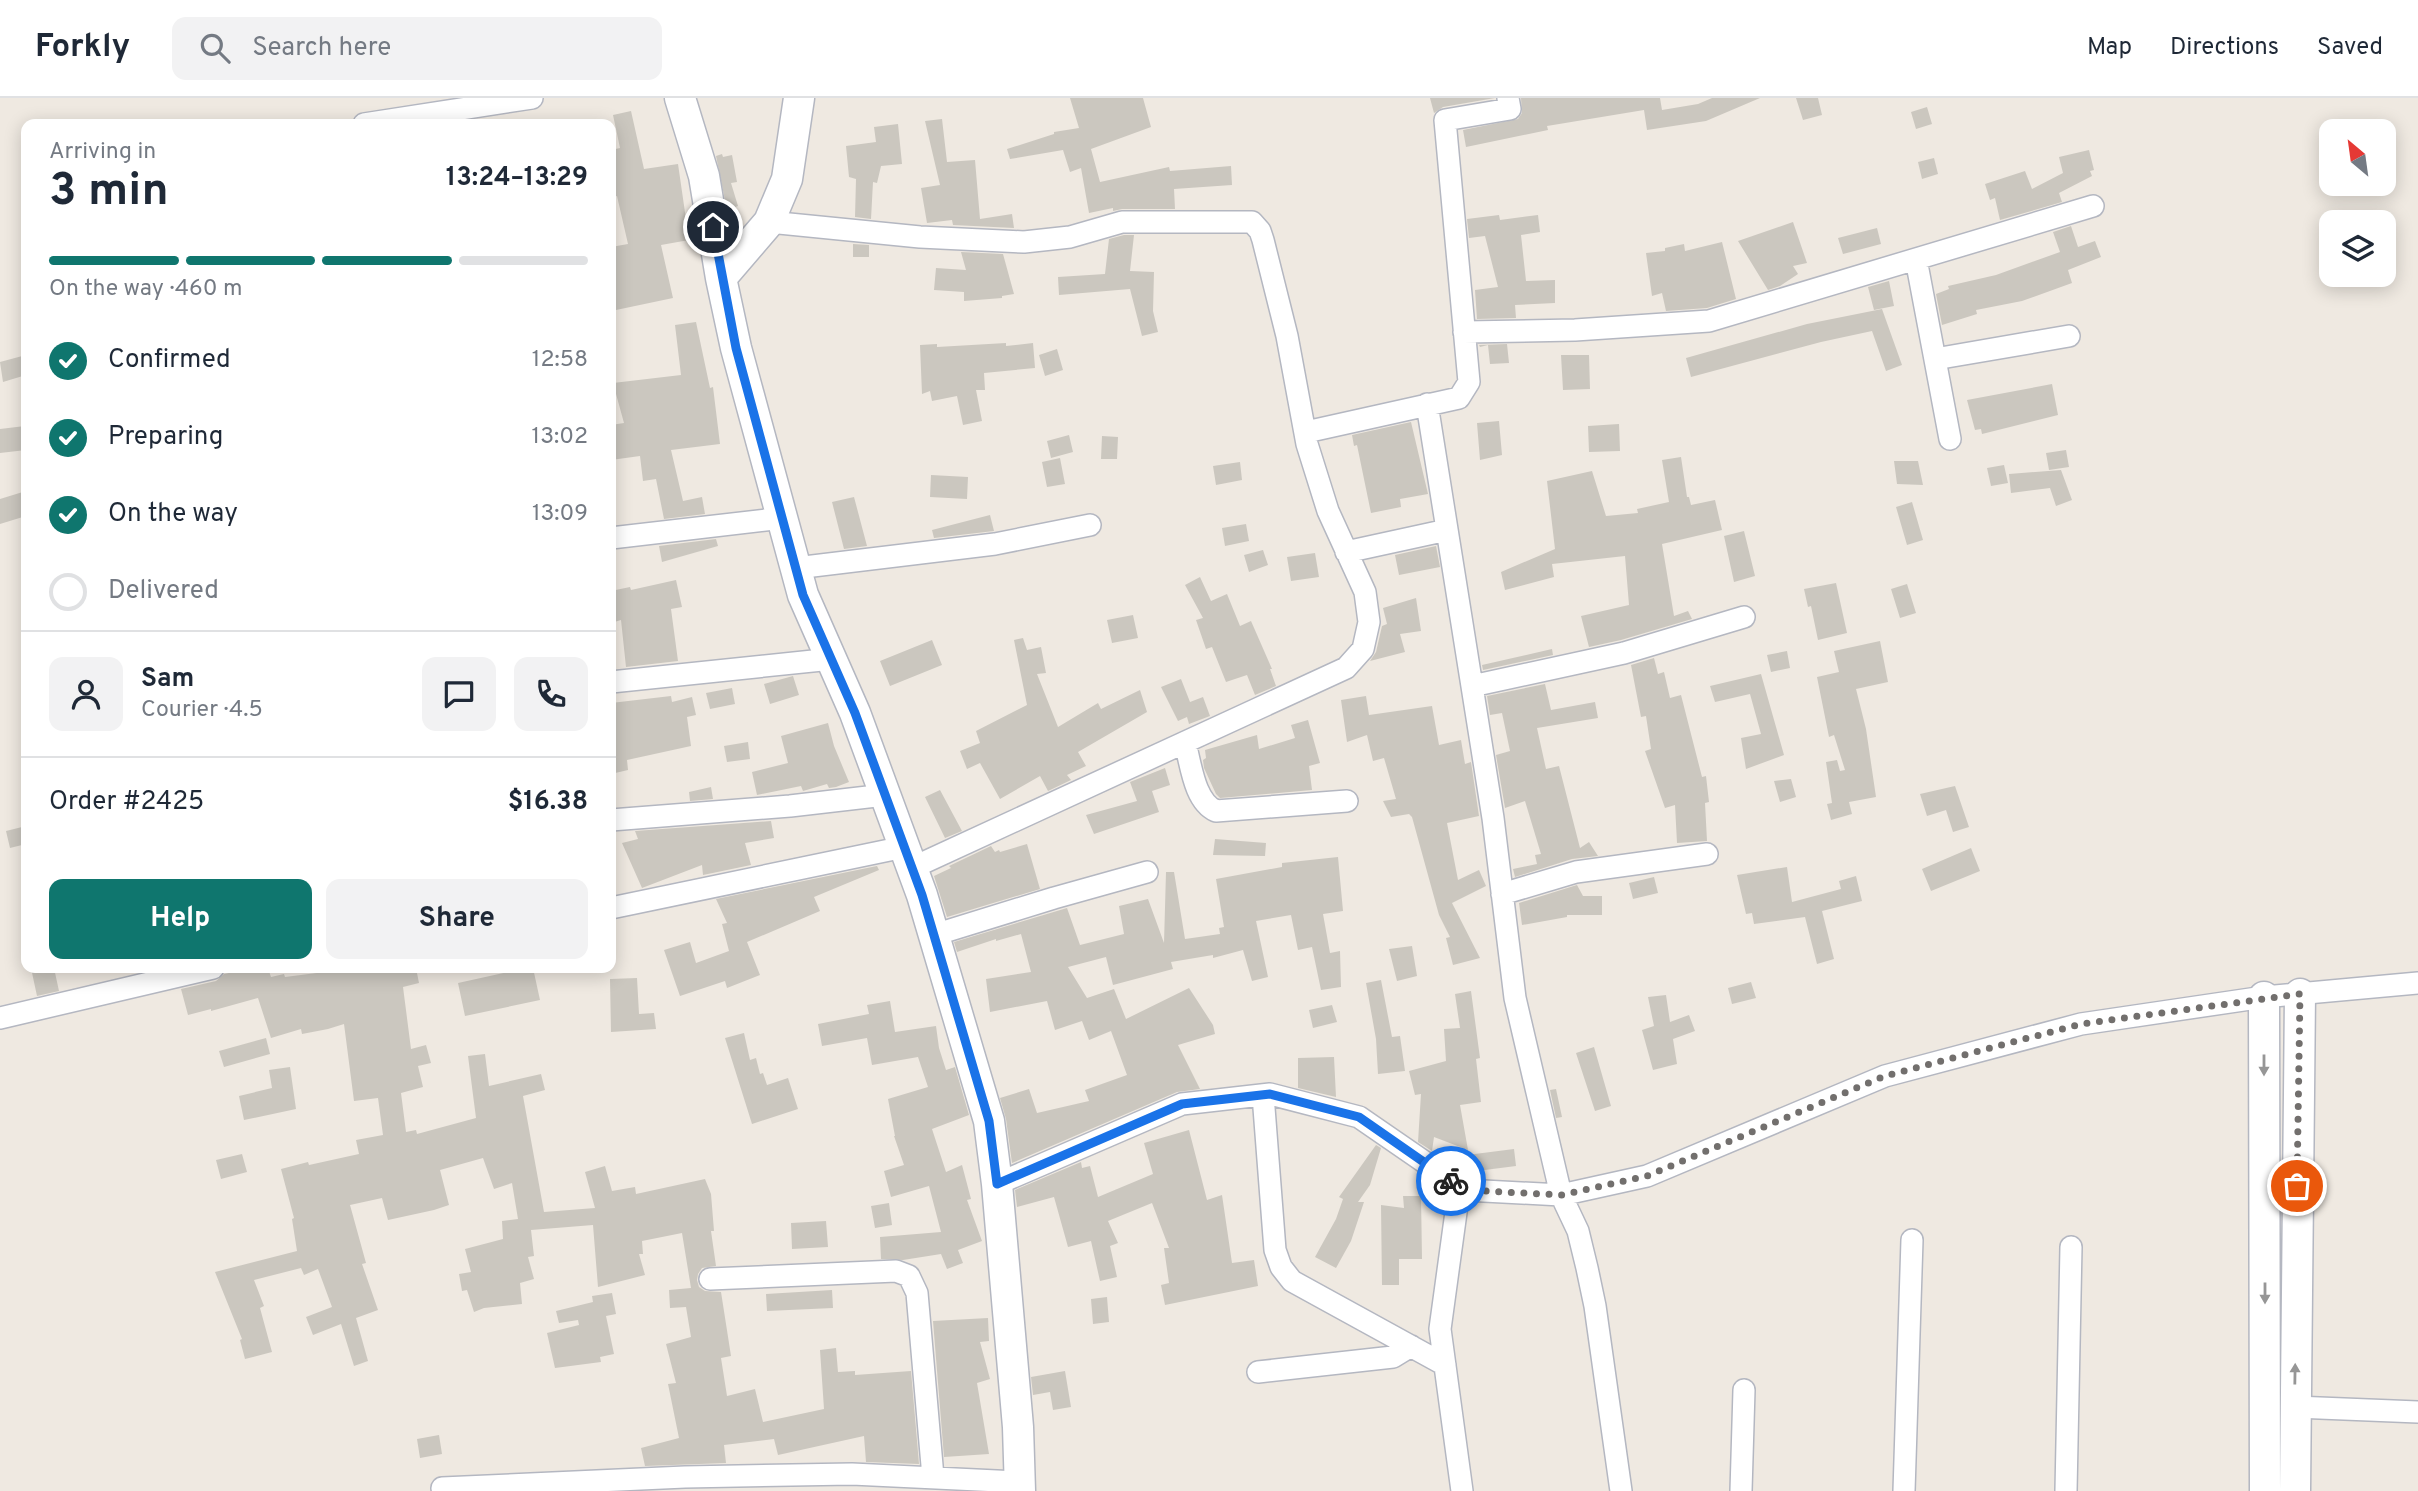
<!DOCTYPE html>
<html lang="en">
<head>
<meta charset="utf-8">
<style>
  :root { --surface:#fff; --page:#f2f2f3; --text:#1f2937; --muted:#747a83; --line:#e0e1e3; --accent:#0f766e }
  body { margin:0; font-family:Overpass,sans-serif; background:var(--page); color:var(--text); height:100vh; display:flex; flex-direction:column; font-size:26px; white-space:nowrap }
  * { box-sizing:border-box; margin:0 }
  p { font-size:23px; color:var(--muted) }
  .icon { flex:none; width:38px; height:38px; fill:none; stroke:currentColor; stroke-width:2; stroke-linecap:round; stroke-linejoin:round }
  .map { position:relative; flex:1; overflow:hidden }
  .drawer { position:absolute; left:21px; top:21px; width:595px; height:854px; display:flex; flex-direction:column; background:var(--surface); border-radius:14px; box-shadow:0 4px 18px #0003 }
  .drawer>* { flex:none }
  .needle { width:46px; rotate:331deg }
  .fabs { position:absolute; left:2319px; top:21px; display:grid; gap:14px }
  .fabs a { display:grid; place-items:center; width:77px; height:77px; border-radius:14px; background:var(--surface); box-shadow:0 4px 18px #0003; font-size:35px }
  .pin { position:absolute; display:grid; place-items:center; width:60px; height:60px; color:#fff; margin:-30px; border:4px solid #fff; border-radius:50%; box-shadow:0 2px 7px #0007 }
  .courier { position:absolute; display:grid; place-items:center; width:70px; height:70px; margin:-35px; border:5px solid #1a73e8; border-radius:50%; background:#fff; color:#222; box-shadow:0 2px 9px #0007 }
  .headline em { font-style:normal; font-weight:700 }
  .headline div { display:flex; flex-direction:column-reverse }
  .headline { display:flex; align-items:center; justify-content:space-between; height:119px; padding:0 28px }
  h1 { font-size:46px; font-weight:700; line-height:52px }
  .bar { display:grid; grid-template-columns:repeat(4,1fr); gap:10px 7px; align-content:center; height:84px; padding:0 28px }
  .bar i { height:9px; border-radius:5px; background:var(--line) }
  .bar .selected { background:var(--accent) }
  .bar p { grid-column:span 4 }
  .line { display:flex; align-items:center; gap:18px; padding:0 28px; border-top:2px solid var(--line) }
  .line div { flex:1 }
  .round { display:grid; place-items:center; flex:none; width:74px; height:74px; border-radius:14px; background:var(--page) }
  ol { padding:0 28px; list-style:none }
  li { display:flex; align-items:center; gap:21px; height:77px }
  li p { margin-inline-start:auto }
  li .icon { padding:7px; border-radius:50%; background:var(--accent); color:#fff; stroke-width:4 }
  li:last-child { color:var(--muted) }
  li i { width:38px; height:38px; border:4px solid var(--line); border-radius:50% }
  .button { display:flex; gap:14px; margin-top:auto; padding:14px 28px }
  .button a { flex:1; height:80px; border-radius:14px; background:var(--accent); color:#fff; font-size:28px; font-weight:700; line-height:80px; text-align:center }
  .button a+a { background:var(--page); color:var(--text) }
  header { display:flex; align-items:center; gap:42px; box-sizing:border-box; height:98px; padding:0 35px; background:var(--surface); border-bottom:2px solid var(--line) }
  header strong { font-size:33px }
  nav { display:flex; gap:38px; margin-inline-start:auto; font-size:24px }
  .search { width:490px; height:63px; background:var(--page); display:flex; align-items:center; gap:18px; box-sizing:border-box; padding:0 24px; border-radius:14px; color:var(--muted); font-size:26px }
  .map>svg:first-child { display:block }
  .building { fill:#cbc7bf }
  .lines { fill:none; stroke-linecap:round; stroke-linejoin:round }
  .street-casing { stroke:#b4b7c1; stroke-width:24 }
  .secondary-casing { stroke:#b4b7c1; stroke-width:33 }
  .street { stroke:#fff; stroke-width:21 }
  .secondary { stroke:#fff; stroke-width:30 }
  .oneway { fill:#969696 }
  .done { stroke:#726f6d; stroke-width:7; stroke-dasharray:0 12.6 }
  .route { stroke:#1a73e8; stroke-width:9 }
</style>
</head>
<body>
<header>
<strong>Forkly</strong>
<div class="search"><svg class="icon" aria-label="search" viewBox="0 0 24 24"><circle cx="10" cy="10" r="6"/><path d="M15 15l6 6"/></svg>Search here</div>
<nav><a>Map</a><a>Directions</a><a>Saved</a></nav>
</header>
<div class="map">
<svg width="2418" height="1393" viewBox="0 0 2418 1393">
  <rect width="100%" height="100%" fill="#efe9e1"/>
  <path class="building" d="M1070,0H1143L1151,29L1091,51L1100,84L1169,69L1170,73L1231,68L1232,87L1174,91L1175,111H1122L1113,113V110L1089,115L1081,70L1070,74L1063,52L1010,61L1007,51L1054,36V34L1079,30Z
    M1430,0H1495L1443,9L1434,15Z
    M1521,0H1660L1662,12L1698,6L1712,0H1760L1706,23L1647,32L1644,12L1547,28L1548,32L1466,49L1463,32L1518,21L1522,15Z
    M1796,0H1818L1822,17L1803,22Z
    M1927,9L1932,26L1916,31L1911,14Z
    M631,13L644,71L678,66L689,142L661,147L673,200L616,212L611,188H614L611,170V149L628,146L617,98L611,100V52L620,50L613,17Z
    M942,21L947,64L975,62L980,121L1012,116L1014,130L953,127L952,122L927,125L921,90L940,87L925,23Z
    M898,26L902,66L881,68L877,85L873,84L871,121L855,119L856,81L849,79L846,48L876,44L874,29Z
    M2089,52L2094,72L2090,73L2092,78L2059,95L2062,104L2000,122L1995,100L1990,102L1985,86L2025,73L2032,91L2063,75L2059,59Z
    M722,56L723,59L732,57L737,84L731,85L738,108L727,112L716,58Z
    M1934,60L1938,76L1922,81L1918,64Z
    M1499,117L1500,122L1538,117L1540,134L1521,137L1526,183L1555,182V205L1515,207L1516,220L1477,221L1475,192L1498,189L1485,138L1469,140L1467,121Z
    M1793,124L1807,165L1793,168L1798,176L1780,188L1768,192L1738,143Z
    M2071,128L2078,149L2095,143L2101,159L2068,172L2072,185L2022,203L1976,212L1977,216L1942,227L1936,196L1949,191L1948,188L1996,177L2060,154L2053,134Z
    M1877,130L1881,146L1843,156L1838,140Z
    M1124,137H1134L1130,173L1154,174L1153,213L1158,234L1142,238L1130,191L1059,197L1058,179L1105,176L1109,141Z
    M1722,144L1736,201L1707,210L1666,213L1662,195L1652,198L1646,155L1665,153V150L1684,146L1685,153Z
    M853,146L869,147V159H853Z
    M961,154L1003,156L1014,196L1002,198V200L964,203V194L934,192L936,170L966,172Z
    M1889,183L1894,208L1874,212L1868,189Z
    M1882,211L1902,267L1886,273L1872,233L1821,244L1691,279L1686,260L1807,226Z
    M696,224L710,290L713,289L720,346L671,352L683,403L702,399L705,416L664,421L656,381L643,383L640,358L611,362V327L624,325L613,285L681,277L675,227Z
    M1006,245V248L1033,245L1035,270L984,275L985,292H976L982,323L963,327L957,298L932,303L930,293L922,296L920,247L937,246V249Z
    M1507,246L1509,265L1490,266L1488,247L1480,249L1479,247Z
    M1057,251L1063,272L1045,278L1039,257Z
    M26,257V277L3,284L0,264Z
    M1561,257H1589L1590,291L1563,292Z
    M2052,286L2058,317L1982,336L1981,331L1975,332L1967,302Z
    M1499,323L1502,357L1480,362L1477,325Z
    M1411,324L1428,396L1400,401L1401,409L1371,415L1357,347L1354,348L1352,337Z
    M1619,326L1620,353L1589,354L1588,328Z
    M25,328L26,352L0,355V331Z
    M1069,337L1073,354L1051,360L1047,343Z
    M1102,338L1118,339L1117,361H1101Z
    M2066,352L2069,369L2049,372L2046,355Z
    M1681,359L1687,399H1689L1691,407L1715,402L1722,432L1662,446L1674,518L1688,513L1692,521L1621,542L1589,549L1581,518L1629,507L1625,458L1552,466L1554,479L1505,492L1501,474L1555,451L1547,383L1592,373L1606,418L1638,415L1637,411L1669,404L1662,362Z
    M1060,360L1065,386L1047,389L1042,364Z
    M1894,363H1918L1923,387L1897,386Z
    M1240,364L1242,382L1216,387L1213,368Z
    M2004,367L2008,385L1991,388L1987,370Z
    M2061,372L2072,402L2056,408L2050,390L2011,395L2009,376Z
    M931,377L968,379L967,401L930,399Z
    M26,393V418L0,426V401Z
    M854,399L867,448L844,451L832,404Z
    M1912,404L1923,442L1907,447L1896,409Z
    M990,417L994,433L934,440L932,432Z
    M1246,426L1249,443L1225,448L1222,430Z
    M1744,433L1755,478L1734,484L1724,438Z
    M716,441L718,448L662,464L659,448Z
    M1436,448L1440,469L1399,477L1395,457Z
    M1263,452L1268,467L1249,474L1244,457Z
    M1315,455L1319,479L1291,483L1287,459Z
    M1200,479L1211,503L1227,496L1240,528L1251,523L1272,571H1270L1276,588L1255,597L1247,577L1226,584L1212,549L1206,551L1196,522L1203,520L1185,487Z
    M676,482L682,509L671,511L678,563L626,569L621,522L611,525V493L630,489L631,492Z
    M1836,485L1847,535L1818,542L1811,508L1808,509L1804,491Z
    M1907,486L1916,515L1900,520L1891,491Z
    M1416,500L1421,533L1400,536L1405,554L1370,563L1376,554L1382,528L1387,526L1383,510Z
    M1133,517L1138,540L1112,545L1107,522Z
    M1023,540L1027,552L1041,549L1046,575L1037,576L1058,629L1098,605L1101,611L1140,592L1147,614L1078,654L1086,668L1067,677L1071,682L1048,693L1040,678L1000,701L980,665L967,671L960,653L980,645L976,633L1027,607L1014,542Z
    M932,542L942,567L890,588L880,563Z
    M1880,543L1888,584L1856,591L1866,631L1876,699L1849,704L1852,716L1831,722L1827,706L1832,705L1826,664L1837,662L1840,673L1845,672L1834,637L1829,639L1817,579L1839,574L1834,553Z
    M1552,551L1553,557L1483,572L1482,567Z
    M1787,553L1790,570L1771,574L1767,557Z
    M1654,560L1658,576L1664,574L1670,600L1681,597L1702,679L1706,678L1709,704L1705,705L1707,743L1677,745L1675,707L1665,710L1645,653L1651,651L1646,618L1641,619L1631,567Z
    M1761,576L1784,657L1746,671L1741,640L1761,636L1750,596L1715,604L1710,588Z
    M793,578L799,597L770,606L764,586Z
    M1181,581L1190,604L1203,599L1210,618L1189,626L1187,619L1178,623L1161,589Z
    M1545,586L1551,612L1595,604L1598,620L1537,630L1546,671L1559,668L1580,750L1589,744L1598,758L1572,761L1515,779L1513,771L1537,766L1535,757L1541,756L1525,703L1505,710L1496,657L1510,653L1502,615L1490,617L1487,598Z
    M732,590L735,606L710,611L706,595Z
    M671,598L672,604L692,599L696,617L687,619L691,648L627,662L628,672L611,676V605Z
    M1366,598L1369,617L1432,608L1439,647L1461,642L1465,666L1471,664L1479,718L1447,725L1458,782L1479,772L1486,788L1452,805L1480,860L1453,867L1446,840L1450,839L1439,817L1412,719L1409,716L1391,719L1383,703L1396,701L1384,660L1373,663L1367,637L1347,644L1341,602Z
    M1308,622L1320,665L1309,668L1312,692L1220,700L1216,696L1204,670L1203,662L1206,660L1205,652L1257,637L1259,651L1295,640L1291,627Z
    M828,625L834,648L849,684L836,689L829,690L827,686L803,693L801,688L757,697L752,674L788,665L781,638Z
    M748,644L750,661L727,664L724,648Z
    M1165,670L1170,687L1152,693L1159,714L1094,736L1086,717L1137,703L1130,684Z
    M1791,681L1796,699L1780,704L1774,683Z
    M1955,688L1969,729L1953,734L1946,712L1927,718L1920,696Z
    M711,689L713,701L690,703L689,694Z
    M940,692L962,733L945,740L925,699Z
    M771,723L774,740L745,745L751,767L703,777L702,767L642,790L622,745L638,741L635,733Z
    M26,728V746L10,750L6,733Z
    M1215,741L1266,745L1265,758L1213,757Z
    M1027,746L1040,791L947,819L934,778L951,770L949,768L991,748L995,754L999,752L1000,754Z
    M1971,750L1980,773L1931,793L1922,771Z
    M1338,759L1343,813L1323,816L1330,855L1340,853L1341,889L1321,892L1312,849L1298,852L1291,817L1256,823L1268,879L1252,883L1243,852L1213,860V857L1171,864L1173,871L1113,887L1106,859L1068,869L1087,900L1114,891L1126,921L1189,890L1213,927L1215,936L1178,947L1200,991L1177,994L1012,1065L1006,1021L1000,1000L1029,991L1037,1015L1089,1003L1085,992L1127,977L1111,933L1089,942L1082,923L1055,932L1047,903L990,914L986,881L1031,874L1021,836L996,843V841L957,854L954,844L1067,810L1080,847L1124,836L1119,808L1148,801L1164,845L1166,774H1174L1185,841L1220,836L1219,830L1224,829L1216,781L1282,769V765Z
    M877,768L879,772L814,799L820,813L747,844L760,877L727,890L725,883L680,898L664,852L690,844L696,865L729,853L722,826L727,825L716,801Z
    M1787,769L1792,804L1841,791L1839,783L1856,778L1862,803L1822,813L1834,861L1817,866L1805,819L1754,826L1752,815L1746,816L1737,777Z
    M1654,779L1658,795L1633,801L1629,785Z
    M1577,787L1583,798H1602V817H1567V819L1522,827L1519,805Z
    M1412,848L1417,878L1397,883L1389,851Z
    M31,870H54L59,893L37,898Z
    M253,870H268L271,879L284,876L285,879L356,870H416L419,885L403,889L411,951L426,947L431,965L418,968L423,989L401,995L406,1034L416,1032L417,1036L476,1020L468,958L485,956L489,988L541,976L545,992L523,998L544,1114L595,1110L585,1074L605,1068L612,1093L635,1089L636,1096L705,1081L711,1096L714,1133H711L716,1168L702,1170L698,1176L697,1182L699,1189L705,1193L721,1194L731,1258L721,1260L727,1298L755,1291L763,1324L824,1311L820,1252L836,1250L838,1274L855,1273V1277L911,1273L919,1366L866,1364L864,1338L778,1357L774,1341L724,1347L726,1365L645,1368L641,1350L679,1340L668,1286L676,1285L666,1246L691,1239L686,1209L670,1210L669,1192L691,1190L682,1135L642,1143L643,1156H639L645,1177L598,1189L593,1127L531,1132L534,1158L528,1159L534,1181L520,1185L522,1206L484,1210L474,1214L467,1192L462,1193L459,1176L471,1174L465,1151L503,1141L502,1123L518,1121L512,1085L494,1091L483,1060L440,1072L449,1107L434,1112L388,1122L382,1100L350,1107L366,1165L362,1166L378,1212L356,1220L368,1263L354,1268L341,1226L313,1237L306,1219L332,1209L318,1171L304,1177L301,1170L254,1182L264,1208L260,1210L272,1254L245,1261L240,1242L242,1241L215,1174L297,1153L292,1121L294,1120L281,1071L308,1064L309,1067L359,1056L356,1042L383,1037L378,1000L354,1003L344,926L328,931L302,936L301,931L271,940L258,900L211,913V911L188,917L181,891L216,883L224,876Z
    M507,870H533L540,902L465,918L458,885L508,874Z
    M637,880L639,916L654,915L656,931L611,934L610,881Z
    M1381,882L1392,939L1400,938L1405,973L1378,976L1376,941L1366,885Z
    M1751,884L1756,900L1732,906L1728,890Z
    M1471,893L1480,960L1476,961L1481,1004L1460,1007L1468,1052L1434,1039L1432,1053L1418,1044L1421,996L1415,997L1409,973L1446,963L1444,931L1460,930L1455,896Z
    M1666,897L1670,924L1689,917L1695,933L1673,941L1677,966L1653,972L1642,932L1654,928L1648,899Z
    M890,903L895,934L936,928L939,950L946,972L955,969L969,1017L932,1031L946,1074L962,1067L971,1101L967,1102L982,1143L958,1152L963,1165L947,1171L941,1156L903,1162L881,1161L880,1139L941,1134L929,1088L891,1099L884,1073L904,1067L894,1038H895L888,1001L928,989L918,959L872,967L867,940L822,948L818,926L869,916L867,907Z
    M1332,907L1337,924L1313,930L1309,912Z
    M744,935L750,962L756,960L760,976L763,975L767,987L788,980L798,1011L752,1026L725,940Z
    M266,940L270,956L224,969L219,953Z
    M1594,949L1611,1008L1595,1013L1576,955Z
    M1334,959L1336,999L1298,990V960Z
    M290,969L296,1011L244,1022L239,998L272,990L269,972Z
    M1556,991L1562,1019L1556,1020L1550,992Z
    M1189,1032L1207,1102L1222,1097L1232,1165L1254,1162L1258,1188L1165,1207L1161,1187L1169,1185L1164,1150H1169L1152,1105L1108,1123L1118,1145L1110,1148L1117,1179L1100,1183L1091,1143L1068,1149L1054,1099L1017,1109L1015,1092L1081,1064L1082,1070L1090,1068L1098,1099L1153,1076L1144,1045Z
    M1376,1047L1381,1050L1370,1087L1358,1104H1364L1351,1143L1336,1170L1315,1159L1336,1121L1343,1101L1339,1099Z
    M1514,1051L1516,1068L1469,1074L1467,1057Z
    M242,1056L247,1074L221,1081L216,1062Z
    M1403,1098H1421L1422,1161H1399V1187H1382L1381,1107L1404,1110Z
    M889,1105L892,1127L875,1130L871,1108Z
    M826,1123L828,1149L792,1151L791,1125Z
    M832,1192L833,1210L767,1213L766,1196Z
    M612,1195L616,1216L606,1218L614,1256L600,1259L601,1264L555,1270L547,1235L579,1227L578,1222L559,1225L556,1213L593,1204L592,1198Z
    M1107,1199L1109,1224L1093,1226L1091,1201Z
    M988,1220L989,1243L980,1244L990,1281L977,1285L989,1356L944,1359L933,1223Z
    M1065,1273L1071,1309L1053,1312L1050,1294L1033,1297L1031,1279Z
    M439,1337L442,1356L420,1360L417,1341Z"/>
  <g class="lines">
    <defs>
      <path id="street" d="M364,26L532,0
        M769,124L920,139L1024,144L1070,139L1122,124H1252L1260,133L1263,142L1287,238L1307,346L1328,413L1365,494L1369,524L1363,551L1346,570L912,770
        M1916,161L1950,341
        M1464,234L1575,232L1709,223L2093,108
        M1935,261L2069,238
        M1427,306L1493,720L1515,900L1561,1097L1578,1133L1587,1170L1595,1208L1621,1393
        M1306,334L1459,300L1469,284L1445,22L1510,11L1508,0
        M611,440L783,420
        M1346,454L1447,432
        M796,470L995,446L1090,427
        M611,584L832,561
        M1472,588L1624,555L1744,519
        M1185,645C1191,666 1194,703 1216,713L1347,703
        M611,722L790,708L885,697
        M1502,796L1576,774L1707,756
        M611,810L904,749
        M934,837L1054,800L1147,774
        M0,920L213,870
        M1263,997L1275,1152L1281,1169L1292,1183L1445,1267
        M997,1086L1182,1006L1270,996L1359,1019L1465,1092L1561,1097L1647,1078L1885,978L2081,926L2264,899L2418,885
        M710,1181L896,1173L909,1178L917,1195L933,1379
        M1258,1274L1393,1259L1411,1248
        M2295,1309L2418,1314
        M442,1390L685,1379L852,1376L1020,1384
        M1462,1393L1440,1231L1457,1107L1465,1092
        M1741,1393L1744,1292
        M1904,1393L1912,1142
        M2066,1393L2071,1149"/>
      <path id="secondary" d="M680,0L704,78L721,180L736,250L803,497L855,615L922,797L989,1023L997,1086L1018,1329L1020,1393
        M721,180L769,124L787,81L799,0
        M2264,899L2265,1393
        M2295,1393L2300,896"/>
    </defs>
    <use href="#street" class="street-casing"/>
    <use href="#secondary" class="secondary-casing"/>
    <use href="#street" class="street"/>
    <use href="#secondary" class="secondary"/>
  </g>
  <defs><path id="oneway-solid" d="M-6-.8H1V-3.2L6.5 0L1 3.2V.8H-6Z" transform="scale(1.75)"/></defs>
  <g class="oneway">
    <use href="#oneway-solid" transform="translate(2264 967) rotate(90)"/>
    <use href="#oneway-solid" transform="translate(2265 1195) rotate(90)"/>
    <use href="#oneway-solid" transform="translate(2295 1276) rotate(-89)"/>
  </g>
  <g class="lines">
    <path class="done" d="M1451,1083L1465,1092L1562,1097L1647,1078L1885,978L2081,926L2300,896L2297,1088"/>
    <path class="route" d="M713,129L736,250L803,497L855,615L922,797L989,1023L997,1086L1182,1006L1270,996L1359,1019L1451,1083"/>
  </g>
</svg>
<div class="fabs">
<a><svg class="needle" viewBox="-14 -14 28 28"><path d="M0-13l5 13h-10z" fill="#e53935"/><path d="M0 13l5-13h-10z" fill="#747a83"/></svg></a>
<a><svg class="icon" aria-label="layers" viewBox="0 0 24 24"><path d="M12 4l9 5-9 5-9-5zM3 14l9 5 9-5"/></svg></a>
</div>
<div class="pin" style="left:2297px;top:1088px;background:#ea580c"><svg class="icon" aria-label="bag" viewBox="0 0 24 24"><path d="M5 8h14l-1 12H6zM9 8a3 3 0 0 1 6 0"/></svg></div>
<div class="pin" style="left:713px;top:129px;background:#1f2937"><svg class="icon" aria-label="home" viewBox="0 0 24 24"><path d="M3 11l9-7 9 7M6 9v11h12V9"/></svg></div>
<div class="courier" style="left:1451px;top:1083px"><svg class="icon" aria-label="bike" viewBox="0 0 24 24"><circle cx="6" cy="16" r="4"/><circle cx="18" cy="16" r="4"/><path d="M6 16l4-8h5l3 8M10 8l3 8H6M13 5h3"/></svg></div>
<section class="drawer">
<div class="headline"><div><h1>3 min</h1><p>Arriving in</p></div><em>13:24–13:29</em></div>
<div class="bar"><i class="selected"></i><i class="selected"></i><i class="selected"></i><i></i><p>On the way · 460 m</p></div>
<ol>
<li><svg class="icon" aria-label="check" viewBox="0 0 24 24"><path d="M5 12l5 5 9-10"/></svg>Confirmed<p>12:58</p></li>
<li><svg class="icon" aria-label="check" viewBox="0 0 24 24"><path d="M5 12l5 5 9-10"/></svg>Preparing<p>13:02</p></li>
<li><svg class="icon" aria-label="check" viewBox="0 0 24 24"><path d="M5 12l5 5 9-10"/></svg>On the way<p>13:09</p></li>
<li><i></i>Delivered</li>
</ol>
<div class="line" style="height:126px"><a class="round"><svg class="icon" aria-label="person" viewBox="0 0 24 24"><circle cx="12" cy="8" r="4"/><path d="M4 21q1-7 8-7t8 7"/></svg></a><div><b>Sam</b><p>Courier · 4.5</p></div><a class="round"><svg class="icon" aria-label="chat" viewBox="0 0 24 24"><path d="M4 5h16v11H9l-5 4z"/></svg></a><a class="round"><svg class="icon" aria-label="phone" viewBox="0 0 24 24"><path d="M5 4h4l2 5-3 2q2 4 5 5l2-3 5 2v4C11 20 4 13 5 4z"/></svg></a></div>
<div class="line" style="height:91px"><div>Order #2425</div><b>$16.38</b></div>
<div class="button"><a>Help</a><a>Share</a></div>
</section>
</div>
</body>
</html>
